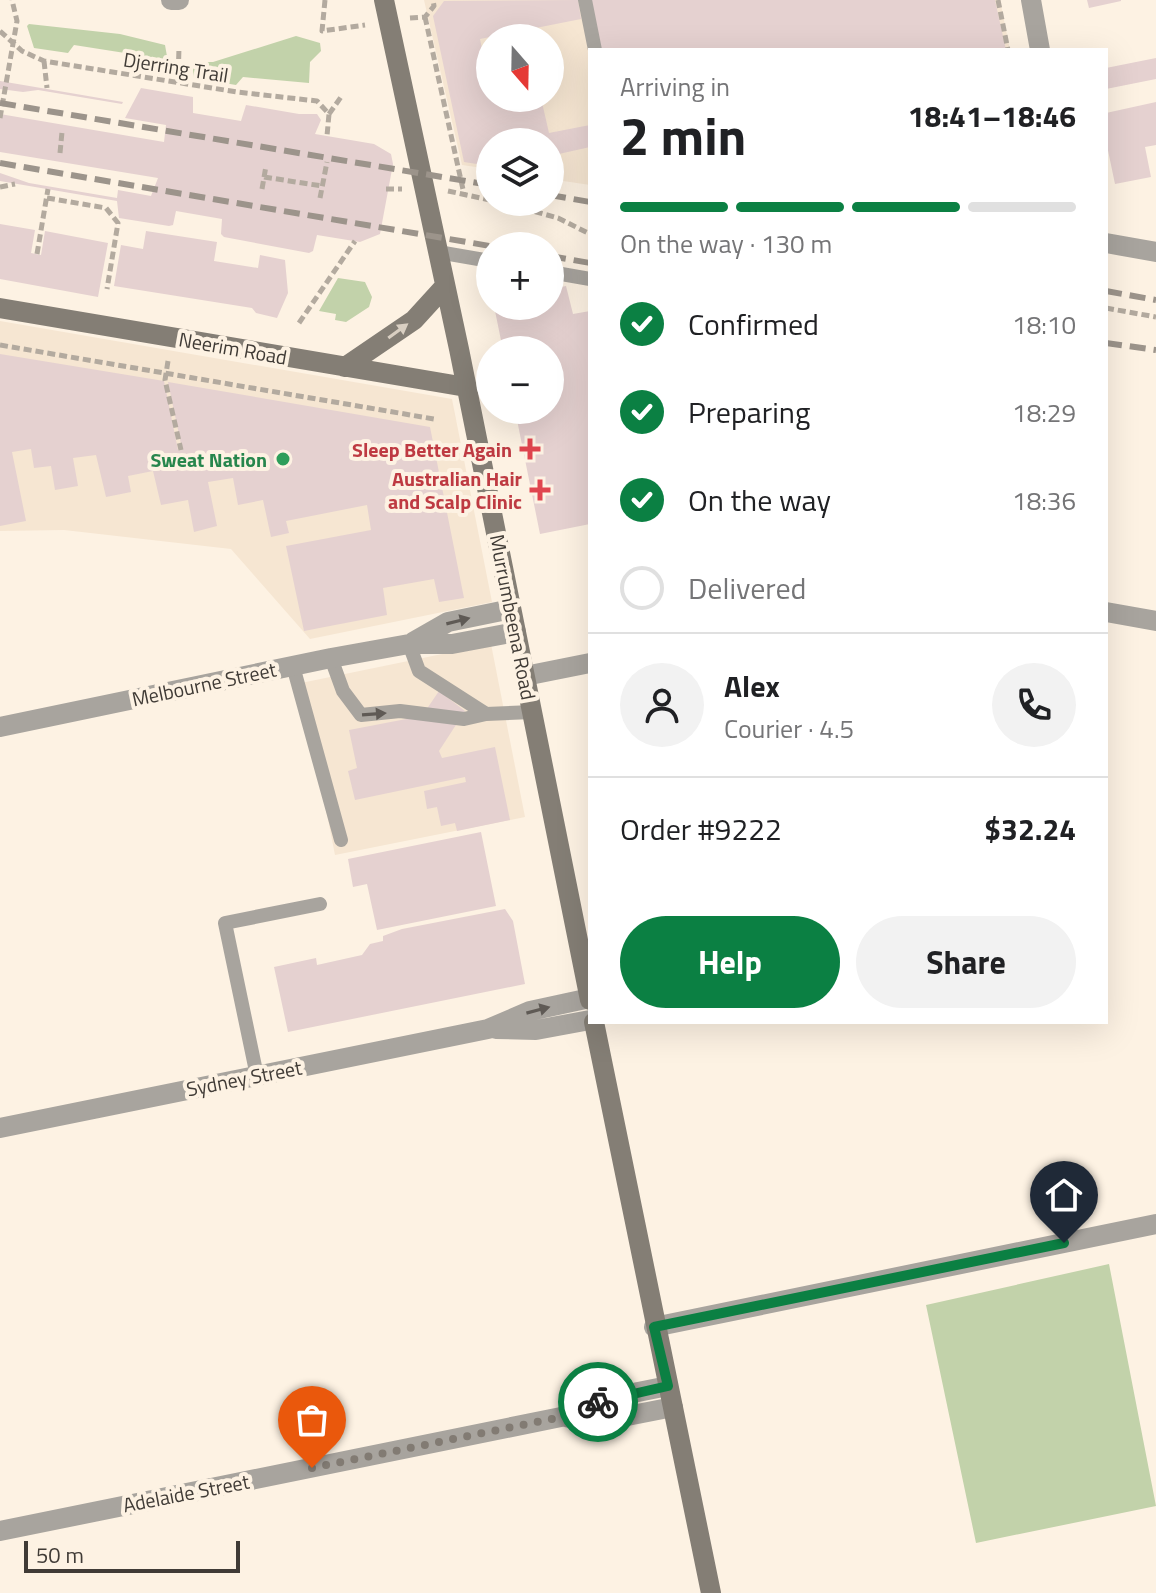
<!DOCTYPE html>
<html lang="en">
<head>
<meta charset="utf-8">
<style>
  :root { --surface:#fff; --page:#f2f2f2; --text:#202124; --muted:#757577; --line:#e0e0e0; --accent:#0b8043 }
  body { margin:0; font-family:"Titillium Web",sans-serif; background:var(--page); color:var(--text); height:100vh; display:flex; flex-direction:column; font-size:30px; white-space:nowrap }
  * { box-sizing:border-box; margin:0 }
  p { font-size:26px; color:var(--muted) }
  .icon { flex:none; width:44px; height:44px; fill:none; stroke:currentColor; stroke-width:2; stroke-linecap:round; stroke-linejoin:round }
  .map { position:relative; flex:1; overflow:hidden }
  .panel { position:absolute; left:588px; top:48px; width:520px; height:976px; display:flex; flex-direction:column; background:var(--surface); border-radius:0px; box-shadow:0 8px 32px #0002 }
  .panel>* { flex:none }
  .needle { width:52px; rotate:160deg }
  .tools { position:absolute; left:476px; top:24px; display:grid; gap:16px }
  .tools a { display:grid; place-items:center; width:88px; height:88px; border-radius:50%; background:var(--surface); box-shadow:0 8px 32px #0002; font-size:40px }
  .scale { position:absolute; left:24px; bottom:20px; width:216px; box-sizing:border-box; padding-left:8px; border:4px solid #403b36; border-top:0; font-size:22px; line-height:28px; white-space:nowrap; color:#403b36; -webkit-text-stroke:6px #fdf2e3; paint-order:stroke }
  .pin { position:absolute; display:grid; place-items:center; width:68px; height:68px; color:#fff; margin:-82px -34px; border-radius:50% 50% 50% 0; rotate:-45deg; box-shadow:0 0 8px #0007 }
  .pin .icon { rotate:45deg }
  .courier { position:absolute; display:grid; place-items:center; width:80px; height:80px; margin:-40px; border:6px solid #0b8043; border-radius:50%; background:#fff; color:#222; box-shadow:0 2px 10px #0007 }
  .headline em { font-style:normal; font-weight:700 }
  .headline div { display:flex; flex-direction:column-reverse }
  .headline { display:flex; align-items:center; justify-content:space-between; height:136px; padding:0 32px }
  h1 { font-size:52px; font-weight:700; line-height:60px }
  .bar { display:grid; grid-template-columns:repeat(4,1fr); gap:12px 8px; align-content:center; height:96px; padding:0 32px }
  .bar i { height:10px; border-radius:6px; background:var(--line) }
  .bar .active { background:var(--accent) }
  .bar p { grid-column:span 4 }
  .line { display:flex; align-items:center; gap:20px; padding:0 32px; border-top:2px solid var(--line) }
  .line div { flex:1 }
  .round { display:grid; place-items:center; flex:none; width:84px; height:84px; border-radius:42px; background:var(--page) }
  ol { padding:0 32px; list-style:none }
  li { display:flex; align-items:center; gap:24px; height:88px }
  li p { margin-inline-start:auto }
  li .icon { padding:8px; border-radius:50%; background:var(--accent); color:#fff; stroke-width:4 }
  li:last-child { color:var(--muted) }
  li i { width:44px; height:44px; border:4px solid var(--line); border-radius:50% }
  .cta { display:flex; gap:16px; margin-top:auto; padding:16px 32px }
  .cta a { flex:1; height:92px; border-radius:48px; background:var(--accent); color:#fff; font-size:32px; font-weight:700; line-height:92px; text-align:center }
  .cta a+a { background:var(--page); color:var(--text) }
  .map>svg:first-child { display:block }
  .built { fill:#f6e6d2; fill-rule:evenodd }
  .green { fill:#c2d2aa }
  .building { fill:#e5d1d0 }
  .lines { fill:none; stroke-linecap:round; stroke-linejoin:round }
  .path { stroke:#b3aa9f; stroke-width:5; stroke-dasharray:8 4; stroke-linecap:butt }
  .lane { stroke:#a8a49e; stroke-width:14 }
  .street { stroke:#a8a49e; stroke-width:20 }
  .secondary { stroke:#847e75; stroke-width:20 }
  .rail { stroke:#9c948b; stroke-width:6; stroke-dasharray:16 8; stroke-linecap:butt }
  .oneway { fill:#d9cfc2 }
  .oneway2 { fill:#5f5a55 }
  .done { stroke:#827b73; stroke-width:8; stroke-dasharray:0 14.4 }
  .route { stroke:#0b8043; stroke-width:10 }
  .health-dot { fill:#e0444e; stroke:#fdf2e3; stroke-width:3 }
  .leisure-dot { fill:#2e9e5b; stroke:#fdf2e3; stroke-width:3 }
  .labels { text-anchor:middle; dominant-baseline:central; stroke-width:8; stroke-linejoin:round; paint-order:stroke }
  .street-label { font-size:20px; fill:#403b36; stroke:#fdf2e3 }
  .health-label { font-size:20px; font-weight:bold; fill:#be3a42; stroke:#fdf2e3; text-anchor:end }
  .leisure-label { font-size:20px; font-weight:bold; fill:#27864d; stroke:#fdf2e3; text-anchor:end }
</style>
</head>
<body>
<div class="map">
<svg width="1156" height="1593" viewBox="0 0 1156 1593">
  <rect width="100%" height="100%" fill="#fdf2e3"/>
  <path class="built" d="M424,0H1000L1010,50H590V185L550,179V142H490V169L462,165ZM490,38H550V98H490Z
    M0,321L452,399L492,602L310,639L231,549L64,530L0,531Z
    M491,644L525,817L335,855L301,683Z"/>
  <path class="green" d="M29,24L120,34L165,45L168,62L165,73L143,70L125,53L74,45L68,53L34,48L27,26Z
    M296,36L320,43L321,51L310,62L309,83L243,77L236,85L194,78L192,62H213Z
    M338,278L365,282L372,297L369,307L346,322L335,320L336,314L319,311Z
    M1109,1264L1156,1506L976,1543L926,1305Z"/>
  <path class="building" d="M578,0L581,19L480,39L482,49L490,48V98H541L549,133L590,125V147L550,156V142H490V166L464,162L433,16L444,1Z
    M591,0H995L1006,50H601Z
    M1087,0H1121V1L1089,8Z
    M1156,58V79L1106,89V68Z
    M0,81L123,102L122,104L38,90L23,92L0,89Z
    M141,88L193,97V113L241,121L246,105L299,114H317L321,120L315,134L374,144L391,154L393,164L380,234L360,242L317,235L313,251L309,253L224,237L221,234L222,219L176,211L173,225L169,226L119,218L117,201L0,181V173L29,183L117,198L118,190L151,196L158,178L0,152V114L164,142L166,125L125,118Z
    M1156,102V145L1145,147L1151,177L1115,184L1106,141V113Z
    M0,224L35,230L31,253L41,255L45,231L108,243L98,297L0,279Z
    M146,231L217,242L214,261L258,268L260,255L285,260L288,293L277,318L256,313L252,308L114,286L121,245L143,249Z
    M566,286L573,314L590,311V524L540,534L515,410H550V350H503L494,306H550V289Z
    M0,354L164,381L178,450L182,449L168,382L430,427L464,598L439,602L434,579L383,588L387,615L304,631L286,546L371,530L367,505L286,521L289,533L271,537L263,500L238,505L233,478L208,482L217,526L194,532L188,500L161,505L153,471L128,476L131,492L106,497L96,455L73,458L78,486L55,490L51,466L34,468L31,449L12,452L26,521L0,526Z
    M439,691L465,711L439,751L442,758L495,747L510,820L457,831L455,823L441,826L437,807L427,809L424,791L466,782L465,777L355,800L348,771L357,768L349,730L422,716Z
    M481,832L496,906L377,930L367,884L353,887L348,859Z
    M505,909L513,921L525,984L288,1032L274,967L316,958L317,965L362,955L370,944L383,941V936L402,929Z"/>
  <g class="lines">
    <path class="path" d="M325,0L322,31L365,25
      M998,0L1008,50
      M425,17L464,194
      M410,18L425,17L434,6L433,0
      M0,31L22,51L44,61L237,92L317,101L329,114L327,136
      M44,61L47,88
      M178,83L179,47
      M329,114L341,97
      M0,118L17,21L12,0
      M60,153L62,132
      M264,177L322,186
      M0,187L15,184
      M262,189L266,166
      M386,189H402
      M448,191L490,200
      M47,198L106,208L118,223L107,289
      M320,198L327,162
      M500,202L558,218L590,234
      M37,254L48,189
      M1106,308L1156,317
      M299,323L355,241
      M0,345L434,419
      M168,361L165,380L181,450"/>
    <path class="lane" d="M585,0L595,50
      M438,252L490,261
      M550,272L590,279
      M409,644L419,671L486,714
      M331,658L343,691L361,715L400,711L464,719L486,714L532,712
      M293,666L341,840
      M257,1076L225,923L320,904"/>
    <path class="street" d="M171,0H179
      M1031,0L1040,50
      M1106,243L1156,252
      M1106,612L1156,621
      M413,642L448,622L511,609
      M525,676L590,663
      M0,727L331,658L409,644H452L516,632
      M496,1029L536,1030L590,1020
      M0,1128L488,1029L530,1011L590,998
      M654,1327L1156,1224
      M569,1418L612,1419L673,1407
      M0,1531L561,1417L608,1398L668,1386"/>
    <path class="secondary" d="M384,0L459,349L590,1000
      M0,308L466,387
      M345,367L414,320L445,286
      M594,1022L711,1593"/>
    <path class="rail" d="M0,103L490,185
      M0,163L490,246
      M550,195L590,202
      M550,256L590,263
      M1106,291L1156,300
      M1106,343L1156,350"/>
  </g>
  <defs><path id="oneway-solid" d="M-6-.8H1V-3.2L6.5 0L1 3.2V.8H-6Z" transform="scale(2)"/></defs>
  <use class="oneway" href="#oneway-solid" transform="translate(398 331) rotate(-36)"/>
  <g class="oneway2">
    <use href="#oneway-solid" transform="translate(458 621) rotate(-14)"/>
    <use href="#oneway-solid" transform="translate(374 714) rotate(-4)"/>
    <use href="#oneway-solid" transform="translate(538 1010) rotate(-15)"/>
  </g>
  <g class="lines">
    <path class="done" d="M312,1468L561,1417L598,1402"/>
    <path class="route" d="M598,1402L668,1386L654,1327L1064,1243"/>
  </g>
  <g class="health-dot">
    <path d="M526 437h8v8h8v8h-8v8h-8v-8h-8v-8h8z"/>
    <path d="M536 478h8v8h8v8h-8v8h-8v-8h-8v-8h8z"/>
  </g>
  <circle class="leisure-dot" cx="283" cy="459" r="8"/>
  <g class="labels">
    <g class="street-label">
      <text transform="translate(176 67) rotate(9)">Djerring Trail</text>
      <text transform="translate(233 348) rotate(10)">Neerim Road</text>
      <text transform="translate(513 617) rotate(79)">Murrumbeena Road</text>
      <text transform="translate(204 684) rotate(-12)">Melbourne Street</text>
      <text transform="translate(244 1078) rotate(-11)">Sydney Street</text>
      <text transform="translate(186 1493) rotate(-11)">Adelaide Street</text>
    </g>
    <g class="health-label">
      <text x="512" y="449">Sleep Better Again</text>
      <text x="522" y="478">Australian Hair<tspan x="522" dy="23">and Scalp Clinic</tspan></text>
    </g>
    <g class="leisure-label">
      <text x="267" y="459">Sweat Nation</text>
    </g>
  </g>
</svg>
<div class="tools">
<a><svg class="needle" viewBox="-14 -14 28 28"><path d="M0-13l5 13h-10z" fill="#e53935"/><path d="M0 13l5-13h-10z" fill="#757577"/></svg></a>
<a><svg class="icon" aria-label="layers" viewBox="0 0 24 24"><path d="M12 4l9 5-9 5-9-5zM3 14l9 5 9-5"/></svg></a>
<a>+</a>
<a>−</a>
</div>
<div class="scale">50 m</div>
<div class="pin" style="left:312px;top:1468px;background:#ea580c"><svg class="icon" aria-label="bag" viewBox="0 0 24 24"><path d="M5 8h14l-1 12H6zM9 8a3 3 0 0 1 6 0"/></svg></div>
<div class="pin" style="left:1064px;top:1243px;background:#1f2937"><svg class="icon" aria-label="home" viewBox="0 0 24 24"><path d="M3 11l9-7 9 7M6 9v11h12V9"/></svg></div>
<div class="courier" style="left:598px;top:1402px"><svg class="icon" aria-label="bike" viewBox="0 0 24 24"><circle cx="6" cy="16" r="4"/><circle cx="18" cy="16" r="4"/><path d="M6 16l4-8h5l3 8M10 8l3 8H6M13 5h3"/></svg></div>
<section class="panel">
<div class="headline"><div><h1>2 min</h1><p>Arriving in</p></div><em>18:41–18:46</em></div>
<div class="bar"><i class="active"></i><i class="active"></i><i class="active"></i><i></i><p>On the way · 130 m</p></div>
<ol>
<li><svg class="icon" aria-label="check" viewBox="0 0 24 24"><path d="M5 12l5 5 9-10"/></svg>Confirmed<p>18:10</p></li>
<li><svg class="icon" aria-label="check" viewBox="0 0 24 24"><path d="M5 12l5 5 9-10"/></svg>Preparing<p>18:29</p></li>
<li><svg class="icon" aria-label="check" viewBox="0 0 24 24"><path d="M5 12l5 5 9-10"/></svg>On the way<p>18:36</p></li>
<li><i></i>Delivered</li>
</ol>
<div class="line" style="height:144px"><a class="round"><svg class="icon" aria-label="person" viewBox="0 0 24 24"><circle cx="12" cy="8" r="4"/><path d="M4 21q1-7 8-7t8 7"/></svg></a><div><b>Alex</b><p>Courier · 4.5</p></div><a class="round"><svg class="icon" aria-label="phone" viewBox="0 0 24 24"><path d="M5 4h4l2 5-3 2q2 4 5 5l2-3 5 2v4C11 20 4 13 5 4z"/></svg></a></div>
<div class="line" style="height:104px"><div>Order #9222</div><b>$32.24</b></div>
<div class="cta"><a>Help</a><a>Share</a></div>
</section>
</div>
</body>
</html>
